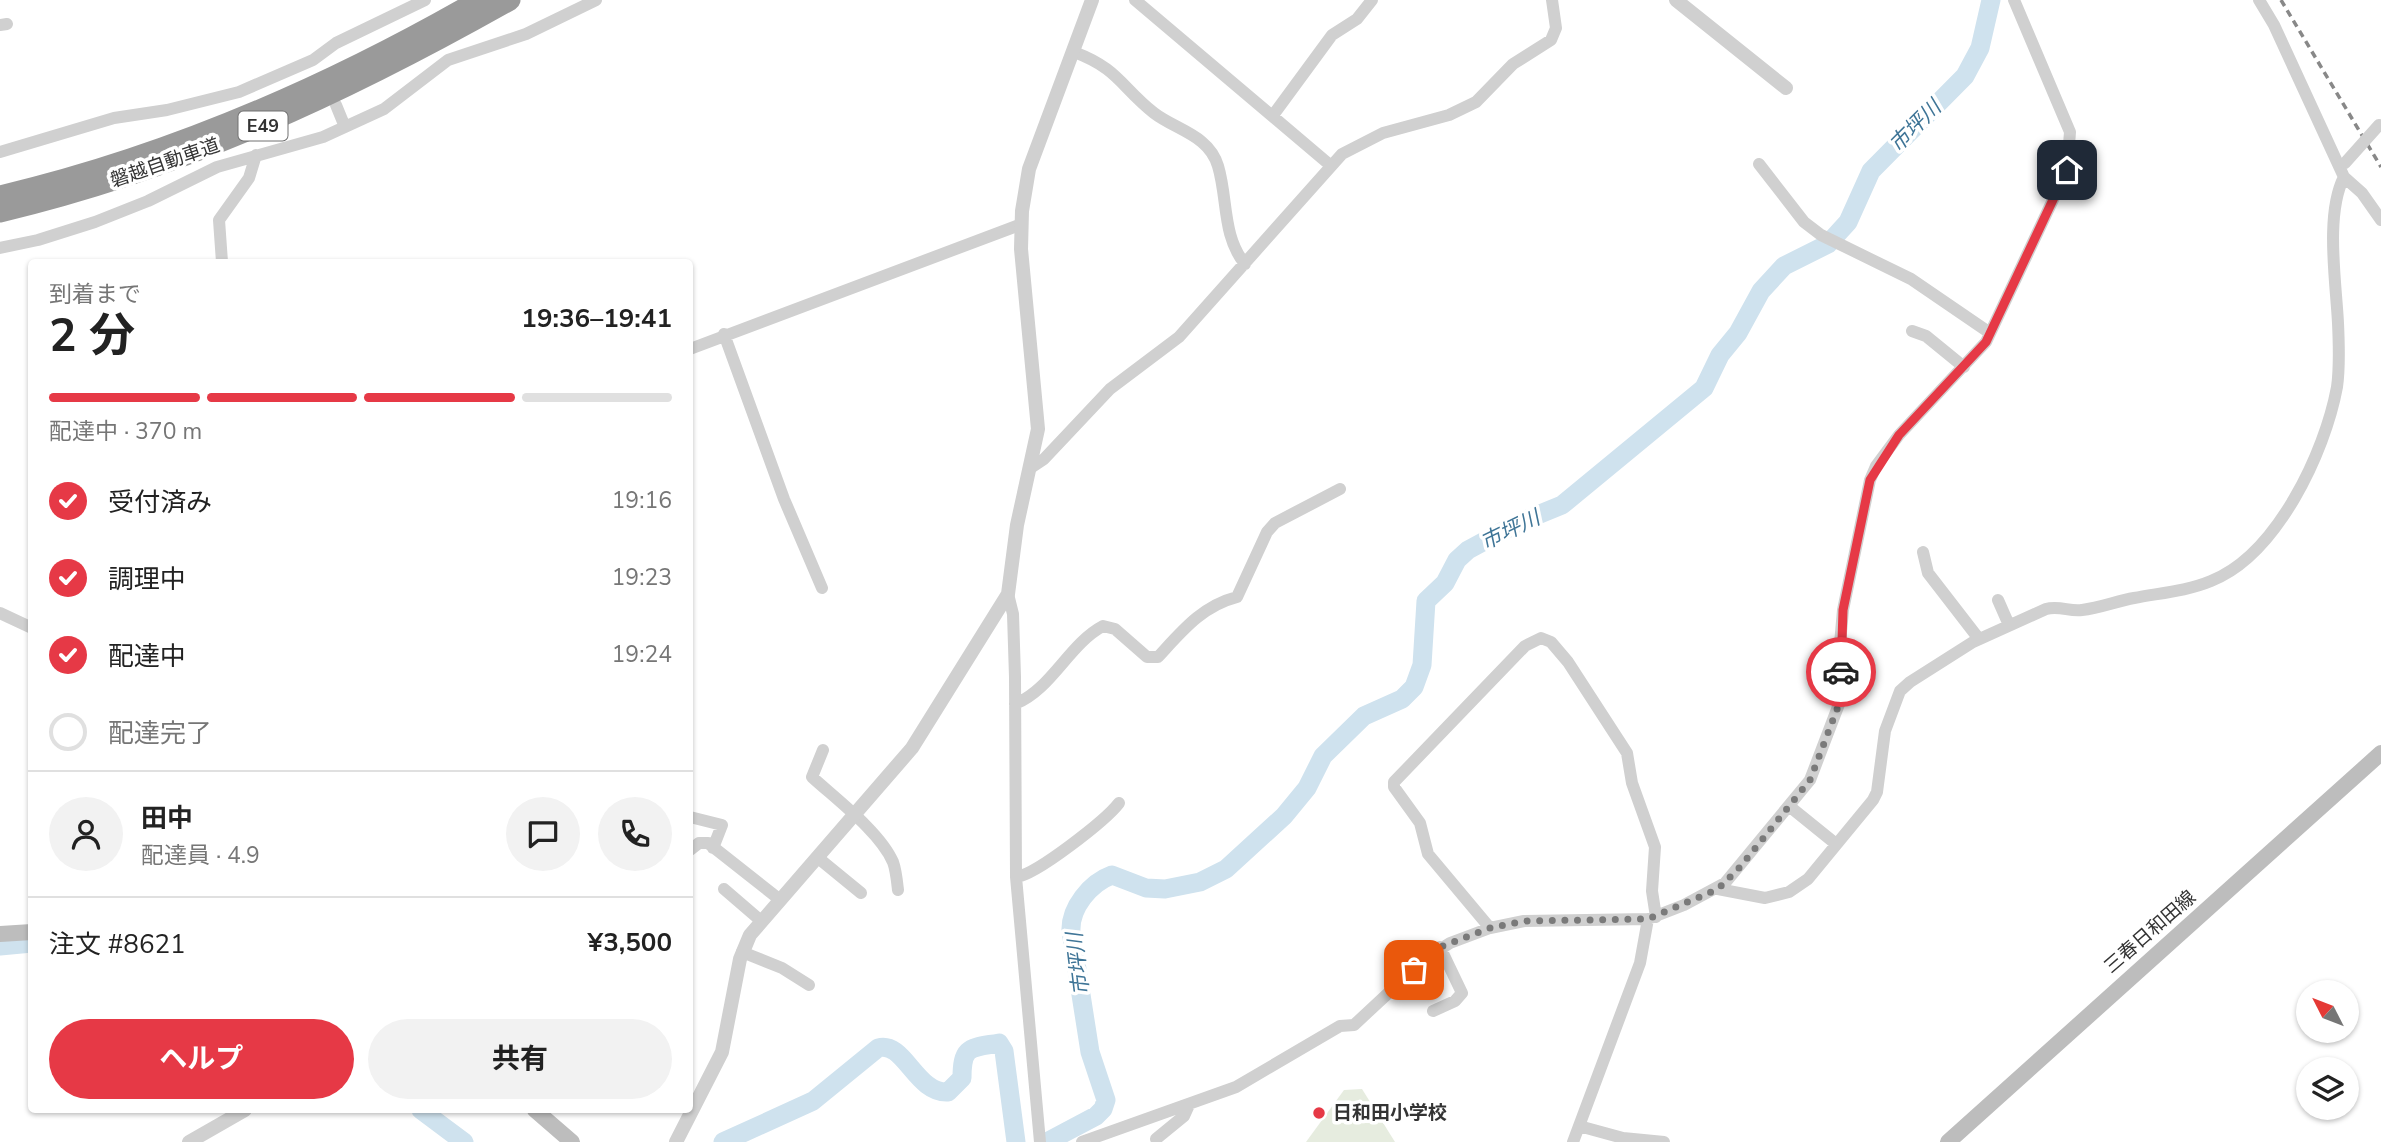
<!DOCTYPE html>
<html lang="ja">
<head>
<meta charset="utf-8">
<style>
  :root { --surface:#fff; --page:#f2f2f2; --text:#222; --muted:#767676; --line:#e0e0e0; --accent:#e63946 }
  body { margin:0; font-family:"Nunito Sans","Noto Sans JP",sans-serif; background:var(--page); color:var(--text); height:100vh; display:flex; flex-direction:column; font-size:26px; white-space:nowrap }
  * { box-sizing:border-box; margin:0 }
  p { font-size:23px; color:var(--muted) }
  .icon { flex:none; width:38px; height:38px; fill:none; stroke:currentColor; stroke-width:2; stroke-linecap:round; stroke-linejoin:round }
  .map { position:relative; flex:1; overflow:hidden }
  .sheet { position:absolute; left:28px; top:259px; width:665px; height:854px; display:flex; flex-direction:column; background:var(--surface); border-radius:7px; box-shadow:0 2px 5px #0004 }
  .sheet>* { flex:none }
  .needle { width:46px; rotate:312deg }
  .buttons { position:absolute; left:2296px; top:980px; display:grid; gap:14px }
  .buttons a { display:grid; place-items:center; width:63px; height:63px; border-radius:50%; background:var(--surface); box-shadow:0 2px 5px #0004; font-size:35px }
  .pin { position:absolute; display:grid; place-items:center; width:60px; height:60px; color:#fff; margin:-30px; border-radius:14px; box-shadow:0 4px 10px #0006 }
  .courier { position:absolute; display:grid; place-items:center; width:70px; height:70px; margin:-35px; border:5px solid #e63946; border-radius:50%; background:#fff; color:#222; box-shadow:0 2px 9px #0007 }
  .headline em { font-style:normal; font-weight:700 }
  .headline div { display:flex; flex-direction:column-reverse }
  .headline { display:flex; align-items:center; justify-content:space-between; height:119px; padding:0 21px }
  h1 { font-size:46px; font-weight:700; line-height:52px }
  .bar { display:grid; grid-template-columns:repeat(4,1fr); gap:10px 7px; align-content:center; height:84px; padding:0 21px }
  .bar i { height:9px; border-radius:5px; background:var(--line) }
  .bar .selected { background:var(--accent) }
  .bar p { grid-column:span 4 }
  .line { display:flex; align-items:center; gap:18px; padding:0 21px; border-top:2px solid var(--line) }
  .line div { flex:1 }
  .round { display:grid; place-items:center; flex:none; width:74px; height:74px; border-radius:37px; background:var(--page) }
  ol { padding:0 21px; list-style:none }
  li { display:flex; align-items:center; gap:21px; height:77px }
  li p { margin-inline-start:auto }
  li .icon { padding:7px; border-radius:50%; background:var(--accent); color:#fff; stroke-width:4 }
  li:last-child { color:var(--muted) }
  li i { width:38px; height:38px; border:4px solid var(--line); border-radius:50% }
  .action { display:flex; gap:14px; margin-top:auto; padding:14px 21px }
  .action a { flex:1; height:80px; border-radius:42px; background:var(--accent); color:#fff; font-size:28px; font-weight:700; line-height:80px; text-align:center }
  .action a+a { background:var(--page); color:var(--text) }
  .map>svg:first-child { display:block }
  .green { fill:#e6ecdf }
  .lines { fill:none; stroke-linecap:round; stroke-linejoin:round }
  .river { stroke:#cfe2ee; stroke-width:19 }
  .minor { stroke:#d0d0d0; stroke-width:12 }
  .tertiary { stroke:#d0d0d0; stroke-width:14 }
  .secondary { stroke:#bdbdbd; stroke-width:16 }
  .motorway { stroke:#9a9a9a; stroke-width:21 }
  .rail { stroke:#888; stroke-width:3.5; stroke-dasharray:7 5; stroke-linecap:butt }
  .minor-bridge { stroke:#d0d0d0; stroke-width:12 }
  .done { stroke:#7a7a7a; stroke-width:7; stroke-dasharray:0 12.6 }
  .route { stroke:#e63946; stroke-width:9 }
  .poi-dot { fill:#e63946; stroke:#fff; stroke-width:2.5 }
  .labels { text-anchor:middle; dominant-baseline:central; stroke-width:7; stroke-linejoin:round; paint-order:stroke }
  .shield { fill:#fff; stroke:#707070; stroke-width:2 }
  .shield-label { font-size:18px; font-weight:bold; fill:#333 }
  .street-label { font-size:19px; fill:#333; stroke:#fff }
  .poi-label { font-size:19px; font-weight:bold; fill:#333; stroke:#fff; text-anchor:start }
  .water-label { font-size:21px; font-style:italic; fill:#3f7597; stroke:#fff }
</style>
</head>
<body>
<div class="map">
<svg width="2381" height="1142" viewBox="0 0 2381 1142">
  <rect width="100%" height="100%" fill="#fff"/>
  <path class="green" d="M1362,1089L1395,1142H1306L1344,1090Z"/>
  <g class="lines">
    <path class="river" d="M0,946L32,943
      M421,1110L464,1142
      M723,1142L813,1101L878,1048C904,1040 916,1094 948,1092L962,1078C962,1045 971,1048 999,1043L1004,1051L1016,1142
      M1047,1142L1096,1116L1103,1109L1106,1100L1090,1052L1071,931C1070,908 1090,883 1112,875L1146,888L1165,889L1200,882L1226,869L1284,816L1307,788L1323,756L1364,716L1402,699L1414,687L1422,665L1426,601L1445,583L1457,560L1468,550L1518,523L1562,505L1704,388L1720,355L1738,333L1761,291L1784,266L1828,244L1848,222L1871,171L1965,76L1980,48L1991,0"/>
    <path class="minor" d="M1135,0L1330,165
      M2259,0L2274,25L2344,177L2362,193L2381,220
      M0,25L7,24
      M1074,52C1119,69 1120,86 1154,113C1176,130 1209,135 1218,166C1228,199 1222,236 1245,264
      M336,105L345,127
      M1274,114L1332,35L1357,19L1372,0
      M0,152L114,118L167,110L239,92L313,60L336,43L425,0
      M1759,164L1804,222L1821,235L1911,279L1990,333
      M0,248L38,240L95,222L148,201L217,167L323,137L384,109L448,60L526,34L596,0
      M222,262L219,220L249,178L256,155
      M1912,331L1926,336L1964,367
      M724,334L784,499L822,588
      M690,349L1022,224
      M1032,467L1044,459L1110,389L1179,337L1342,154L1383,133L1449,115L1476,102L1513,64L1551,40L1556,28L1552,0
      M1923,552L1928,573L1979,639
      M1008,594L1013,614L1015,677L1016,877L1040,1142
      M1998,600L2009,625
      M0,613L32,628
      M1015,704C1051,690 1069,644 1103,626L1115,629L1147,657H1158C1182,631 1202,606 1237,597L1267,532L1275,523L1340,489
      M823,750L812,777C836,799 880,832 893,862C896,870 897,881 898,890
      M1789,806L1836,844
      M690,817L722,825L713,848
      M690,850L699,843H708L779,899
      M817,857L861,893
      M1016,877C1036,875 1106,820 1119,803
      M724,889L760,920
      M1718,889L1765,898L1789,892L1808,879L1873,800L1877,792L1885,731L1900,691L1910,682L1973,642L2046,609C2059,605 2070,612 2082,610C2100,608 2117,601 2134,598C2160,593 2187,591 2211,581C2277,555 2325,452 2337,387C2340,366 2339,344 2338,323C2336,282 2325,214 2344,177
      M1490,928L1428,854L1420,823L1394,787V782L1525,646L1541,638L1551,642L1568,662L1627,753L1632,783L1655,847L1652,891L1656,917
      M742,952L782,968L809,985
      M1433,1011L1455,1001L1462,993L1440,947
      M1579,1126L1623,1138L1664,1142
      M1156,1139L1184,1116L1189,1105
      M1082,1142L1236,1087L1340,1026L1354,1025L1425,959L1450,943L1490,928L1524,921L1648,919L1684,905L1725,883L1810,780L1844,691L1840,644L1843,610L1870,480L1876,466L1899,435L1986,342L2067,170L2070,132L2014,0
      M1573,1142L1640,963L1648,919"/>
    <path class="tertiary" d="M1676,0L1786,88
      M189,1142L245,1110
      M676,1142L722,1052L740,959L750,935L912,748L1008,594L1017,525L1038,429L1021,249L1022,211L1029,169L1092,0"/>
    <path class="secondary" d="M0,934L32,932
      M535,1110L572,1142
      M1948,1142L2381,753"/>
    <path class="motorway" d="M0,196C170,156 328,87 479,0
      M0,212C185,168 345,93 510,0"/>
    <path class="rail" d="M2281,0L2381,167"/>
    <path class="minor-bridge" d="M2345,163L2379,125"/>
  </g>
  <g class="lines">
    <path class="done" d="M1414,970L1440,947L1490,928L1524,921L1648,919L1718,889L1741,866L1810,780L1844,691L1841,672"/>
    <path class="route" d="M1841,672L1843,610L1870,480L1899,435L1986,342L2067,170"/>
  </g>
  <circle class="poi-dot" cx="1319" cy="1113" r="7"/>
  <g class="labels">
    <rect class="shield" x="238.5" y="111.5" width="49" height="29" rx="5"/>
    <g class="shield-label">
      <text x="263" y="126">E49</text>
    </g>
    <g class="street-label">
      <text transform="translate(165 163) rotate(-19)">磐越自動車道</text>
      <text transform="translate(2150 932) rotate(-41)">三春日和田線</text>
    </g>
    <g class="poi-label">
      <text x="1333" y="1113">日和田小学校</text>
    </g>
    <g class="water-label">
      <text transform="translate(1915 126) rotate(-45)">市坪川</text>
      <text transform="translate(1510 530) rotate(-26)">市坪川</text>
      <text transform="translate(1078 964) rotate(-97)">市坪川</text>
    </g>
  </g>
</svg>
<div class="buttons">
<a><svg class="needle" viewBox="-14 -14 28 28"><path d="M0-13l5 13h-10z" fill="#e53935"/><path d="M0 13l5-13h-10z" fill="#767676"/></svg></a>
<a><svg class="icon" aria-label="layers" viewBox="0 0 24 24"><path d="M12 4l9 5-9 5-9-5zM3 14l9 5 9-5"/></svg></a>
</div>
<div class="pin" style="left:1414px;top:970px;background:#ea580c"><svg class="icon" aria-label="bag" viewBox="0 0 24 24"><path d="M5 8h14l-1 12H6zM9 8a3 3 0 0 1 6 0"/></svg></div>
<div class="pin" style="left:2067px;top:170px;background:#1f2937"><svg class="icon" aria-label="home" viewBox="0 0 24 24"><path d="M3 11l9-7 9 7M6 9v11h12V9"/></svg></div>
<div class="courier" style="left:1841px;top:672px"><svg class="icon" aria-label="car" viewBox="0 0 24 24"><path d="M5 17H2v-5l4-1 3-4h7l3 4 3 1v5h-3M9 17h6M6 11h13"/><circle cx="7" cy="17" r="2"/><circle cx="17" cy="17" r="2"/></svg></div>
<section class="sheet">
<div class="headline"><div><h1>2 分</h1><p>到着まで</p></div><em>19:36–19:41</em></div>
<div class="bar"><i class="selected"></i><i class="selected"></i><i class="selected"></i><i></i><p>配達中 · 370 m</p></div>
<ol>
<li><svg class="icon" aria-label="check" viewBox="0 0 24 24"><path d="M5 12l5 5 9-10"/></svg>受付済み<p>19:16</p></li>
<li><svg class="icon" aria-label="check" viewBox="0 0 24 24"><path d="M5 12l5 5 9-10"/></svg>調理中<p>19:23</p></li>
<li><svg class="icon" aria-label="check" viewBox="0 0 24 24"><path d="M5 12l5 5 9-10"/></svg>配達中<p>19:24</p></li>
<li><i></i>配達完了</li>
</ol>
<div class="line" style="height:126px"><a class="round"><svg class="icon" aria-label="person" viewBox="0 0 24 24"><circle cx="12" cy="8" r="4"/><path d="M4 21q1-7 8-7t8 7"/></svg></a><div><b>田中</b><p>配達員 · 4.9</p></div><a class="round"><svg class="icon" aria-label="chat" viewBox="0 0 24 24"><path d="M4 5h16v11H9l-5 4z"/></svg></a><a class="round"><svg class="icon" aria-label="phone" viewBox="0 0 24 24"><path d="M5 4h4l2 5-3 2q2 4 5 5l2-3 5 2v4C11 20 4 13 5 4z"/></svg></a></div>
<div class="line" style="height:91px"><div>注文 #8621</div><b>¥3,500</b></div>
<div class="action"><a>ヘルプ</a><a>共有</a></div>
</section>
</div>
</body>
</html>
